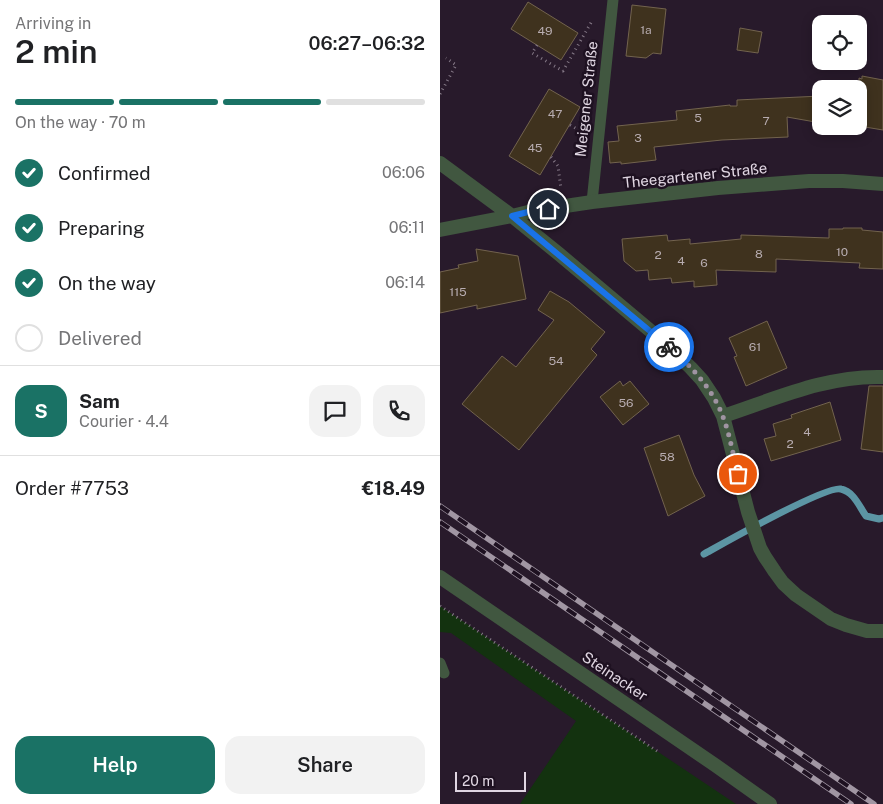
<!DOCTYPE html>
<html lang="en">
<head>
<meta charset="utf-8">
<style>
  :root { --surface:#fff; --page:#f2f2f2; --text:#202124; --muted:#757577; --line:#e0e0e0; --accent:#1a7265 }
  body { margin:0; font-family:"Public Sans",sans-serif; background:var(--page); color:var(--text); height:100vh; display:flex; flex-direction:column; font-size:19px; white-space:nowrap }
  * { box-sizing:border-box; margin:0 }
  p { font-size:16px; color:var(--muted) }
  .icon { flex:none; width:28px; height:28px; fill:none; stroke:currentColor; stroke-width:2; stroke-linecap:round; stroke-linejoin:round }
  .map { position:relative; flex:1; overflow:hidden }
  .details { display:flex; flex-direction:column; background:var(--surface); width:440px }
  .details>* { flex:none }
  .fabs { position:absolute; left:372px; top:15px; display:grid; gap:10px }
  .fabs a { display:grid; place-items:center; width:55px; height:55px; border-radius:10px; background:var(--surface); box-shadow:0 2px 12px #0003; font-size:25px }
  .scale { position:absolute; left:15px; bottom:12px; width:71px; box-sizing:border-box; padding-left:5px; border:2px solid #e0d6e2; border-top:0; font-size:14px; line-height:18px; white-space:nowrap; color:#e0d6e2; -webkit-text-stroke:4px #1e1121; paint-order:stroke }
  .pin { position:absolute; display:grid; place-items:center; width:42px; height:42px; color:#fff; margin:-21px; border:2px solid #fff; border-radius:50%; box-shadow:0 1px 5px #0007 }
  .courier { position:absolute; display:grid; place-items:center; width:50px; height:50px; margin:-25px; border:4px solid #1a73e8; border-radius:50%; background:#fff; color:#222; box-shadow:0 1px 6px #0007 }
  .overview em { font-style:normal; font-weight:600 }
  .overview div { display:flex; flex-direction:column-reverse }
  .overview { display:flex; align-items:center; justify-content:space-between; height:85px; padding:0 15px }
  h1 { font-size:32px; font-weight:600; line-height:38px }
  .bar { display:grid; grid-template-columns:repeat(4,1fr); gap:8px 5px; align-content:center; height:60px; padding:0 15px }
  .bar i { height:6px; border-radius:4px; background:var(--line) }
  .bar .on { background:var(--accent) }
  .bar p { grid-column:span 4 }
  .line { display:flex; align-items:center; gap:12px; padding:0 15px; border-top:1px solid var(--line) }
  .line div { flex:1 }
  .round { display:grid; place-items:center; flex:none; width:52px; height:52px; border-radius:15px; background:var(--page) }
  ol { padding:0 15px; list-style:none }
  li { display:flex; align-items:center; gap:15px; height:55px }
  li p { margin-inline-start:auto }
  li .icon { padding:5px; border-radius:50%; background:var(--accent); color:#fff; stroke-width:4 }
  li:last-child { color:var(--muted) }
  li i { width:28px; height:28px; border:2px solid var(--line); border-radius:50% }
  .cta { display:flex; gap:10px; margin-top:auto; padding:10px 15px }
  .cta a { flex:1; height:58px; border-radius:15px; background:var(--accent); color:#fff; font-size:20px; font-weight:600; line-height:58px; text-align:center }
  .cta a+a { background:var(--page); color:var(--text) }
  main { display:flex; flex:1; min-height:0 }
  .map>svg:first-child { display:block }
  .green { fill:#13320f }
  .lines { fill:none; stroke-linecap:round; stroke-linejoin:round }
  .stream { stroke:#5c95a4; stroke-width:7 }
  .building { fill:#3f321e; stroke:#72634e }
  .path { stroke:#857987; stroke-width:3; stroke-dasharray:1 4; stroke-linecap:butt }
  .service { stroke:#415740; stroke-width:11 }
  .minor { stroke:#415740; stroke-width:14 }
  .tertiary { stroke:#415740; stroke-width:14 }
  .rail-casing { stroke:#a196a3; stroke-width:5.5 }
  .rail { stroke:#1e1121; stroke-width:4; stroke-dasharray:11; stroke-linecap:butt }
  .done { stroke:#a094a2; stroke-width:5; stroke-dasharray:0 9 }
  .route { stroke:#1a73e8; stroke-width:6 }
  .labels { text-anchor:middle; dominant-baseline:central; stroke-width:5; stroke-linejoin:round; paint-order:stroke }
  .number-label { font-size:12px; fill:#b8adb1 }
  .street-label { font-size:15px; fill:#e0d6e2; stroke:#1e1121 }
</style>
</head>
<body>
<main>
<section class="details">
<div class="overview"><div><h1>2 min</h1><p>Arriving in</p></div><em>06:27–06:32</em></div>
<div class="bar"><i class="on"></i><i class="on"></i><i class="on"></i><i></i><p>On the way · 70 m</p></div>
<ol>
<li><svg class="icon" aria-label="check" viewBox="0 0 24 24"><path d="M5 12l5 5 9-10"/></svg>Confirmed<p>06:06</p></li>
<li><svg class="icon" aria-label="check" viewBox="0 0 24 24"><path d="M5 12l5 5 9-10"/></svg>Preparing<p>06:11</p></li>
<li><svg class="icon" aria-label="check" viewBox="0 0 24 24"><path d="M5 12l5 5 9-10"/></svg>On the way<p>06:14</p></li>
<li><i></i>Delivered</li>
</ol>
<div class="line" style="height:90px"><b class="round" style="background:var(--accent);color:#fff">S</b><div><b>Sam</b><p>Courier · 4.4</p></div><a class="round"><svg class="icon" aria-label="chat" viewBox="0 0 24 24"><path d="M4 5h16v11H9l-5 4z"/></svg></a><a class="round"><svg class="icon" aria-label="phone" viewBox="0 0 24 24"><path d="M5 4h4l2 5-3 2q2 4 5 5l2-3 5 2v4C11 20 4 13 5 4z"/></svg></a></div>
<div class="line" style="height:65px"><div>Order #7753</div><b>€18.49</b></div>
<div class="cta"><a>Help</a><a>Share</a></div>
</section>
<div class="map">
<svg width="443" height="804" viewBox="0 0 443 804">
  <rect width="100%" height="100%" fill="#281a2b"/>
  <path class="green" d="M0,606L296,804H80L136,721L11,633L0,632Z"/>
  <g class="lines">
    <path class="stream" d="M264,554C284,543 386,485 401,489C414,492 419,506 426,516L439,519L443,518"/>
  </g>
  <path class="building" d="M88,2L138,33L121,60L71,29Z
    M192,5L226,9L221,54L213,53L206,58L186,56Z
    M300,28L322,32L318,53L297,50Z
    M422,76L443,80V130L419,126V78L422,79Z
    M109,89L140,107L100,175L69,156Z
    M381,96V123L347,117L348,137L282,140L214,147L216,160L181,164V162L170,163L168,142L179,141L177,126L237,120L236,111L290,105V106H297V100Z
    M403,228H422V230L443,232V269L419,268L420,263L336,259V272L276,270L277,285L254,287V281L232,283L231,278L209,280L208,270L196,271L184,261L182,239L227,235L228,241L250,239V244L301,239V235L389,238V229H403Z
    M36,249L78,256L86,299L37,309V305L0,313V272L19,268L18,265L38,261Z
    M110,291L129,302L165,332L151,349L157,355L79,450L22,404L62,356L76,367L114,320L98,310Z
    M327,321L347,368L306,386L294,357L297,356L289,338Z
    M180,381L183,386L190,381L209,404L183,425L160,397Z
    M429,386H443V452L421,449Z
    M390,402L401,440L331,461L324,439L336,436L333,424L352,418L351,415Z
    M239,435L254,475L265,496L228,516L204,448Z"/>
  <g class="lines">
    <path class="path" d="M97,45L92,53L123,71L152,21
      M0,94L16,65L6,58
      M130,125L142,132
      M111,157L118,166L121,189
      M0,606L220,753"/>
    <path class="service" d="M152,202L173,0
      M0,663L4,673"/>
    <path class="minor" d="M0,163L72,216L119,254L225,343L251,368L262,380L274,398L283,416L308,512L320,548L325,557L335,572L343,583L356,595L391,619L406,625L427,631H443
      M0,230L72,216L92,211L152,202L278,188L369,181H403L443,184
      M283,416C335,399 387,375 443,377"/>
    <path class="tertiary" d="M0,577L275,765L330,804"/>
    <defs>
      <path id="rail" d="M0,506L434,804
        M0,522L411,804"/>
    </defs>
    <use href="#rail" class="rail-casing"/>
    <use href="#rail" class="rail"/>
  </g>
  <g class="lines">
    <path class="done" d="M229,347C251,366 273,389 283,417C290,435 293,455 298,474"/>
    <path class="route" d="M108,209L92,211L72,216L229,347"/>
  </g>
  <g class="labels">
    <g class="number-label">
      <text x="206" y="30">1a</text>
      <text x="105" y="31">49</text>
      <text x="115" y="114">47</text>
      <text x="258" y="118">5</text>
      <text x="326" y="121">7</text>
      <text x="198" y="138">3</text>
      <text x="95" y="148">45</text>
      <text x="402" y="252">10</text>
      <text x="319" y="254">8</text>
      <text x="218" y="255">2</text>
      <text x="241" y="261">4</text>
      <text x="264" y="263">6</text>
      <text x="18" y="292">115</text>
      <text x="315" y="347">61</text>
      <text x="116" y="361">54</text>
      <text x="186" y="403">56</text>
      <text x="367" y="432">4</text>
      <text x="350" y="444">2</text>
      <text x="227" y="457">58</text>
    </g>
    <g class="street-label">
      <text transform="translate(146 99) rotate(-84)">Meigener Straße</text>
      <text transform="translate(255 175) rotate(-6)">Theegartener Straße</text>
      <text transform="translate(175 676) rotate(34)">Steinacker</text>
    </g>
  </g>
</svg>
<div class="fabs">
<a><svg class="icon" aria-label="locate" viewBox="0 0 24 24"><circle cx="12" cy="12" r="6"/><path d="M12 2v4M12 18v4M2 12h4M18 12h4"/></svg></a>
<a><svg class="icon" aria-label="layers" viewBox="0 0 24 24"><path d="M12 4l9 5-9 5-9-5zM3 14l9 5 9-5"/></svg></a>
</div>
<div class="scale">20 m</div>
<div class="pin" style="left:298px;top:474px;background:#ea580c"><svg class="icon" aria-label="bag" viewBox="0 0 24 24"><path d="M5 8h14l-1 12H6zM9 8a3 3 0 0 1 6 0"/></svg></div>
<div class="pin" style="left:108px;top:209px;background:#1f2937"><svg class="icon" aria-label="home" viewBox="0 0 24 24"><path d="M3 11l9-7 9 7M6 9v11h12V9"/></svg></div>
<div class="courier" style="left:229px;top:347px"><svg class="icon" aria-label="bike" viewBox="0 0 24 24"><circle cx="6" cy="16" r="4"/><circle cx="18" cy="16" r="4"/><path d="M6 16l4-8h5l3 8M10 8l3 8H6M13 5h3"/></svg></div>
</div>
</main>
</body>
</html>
